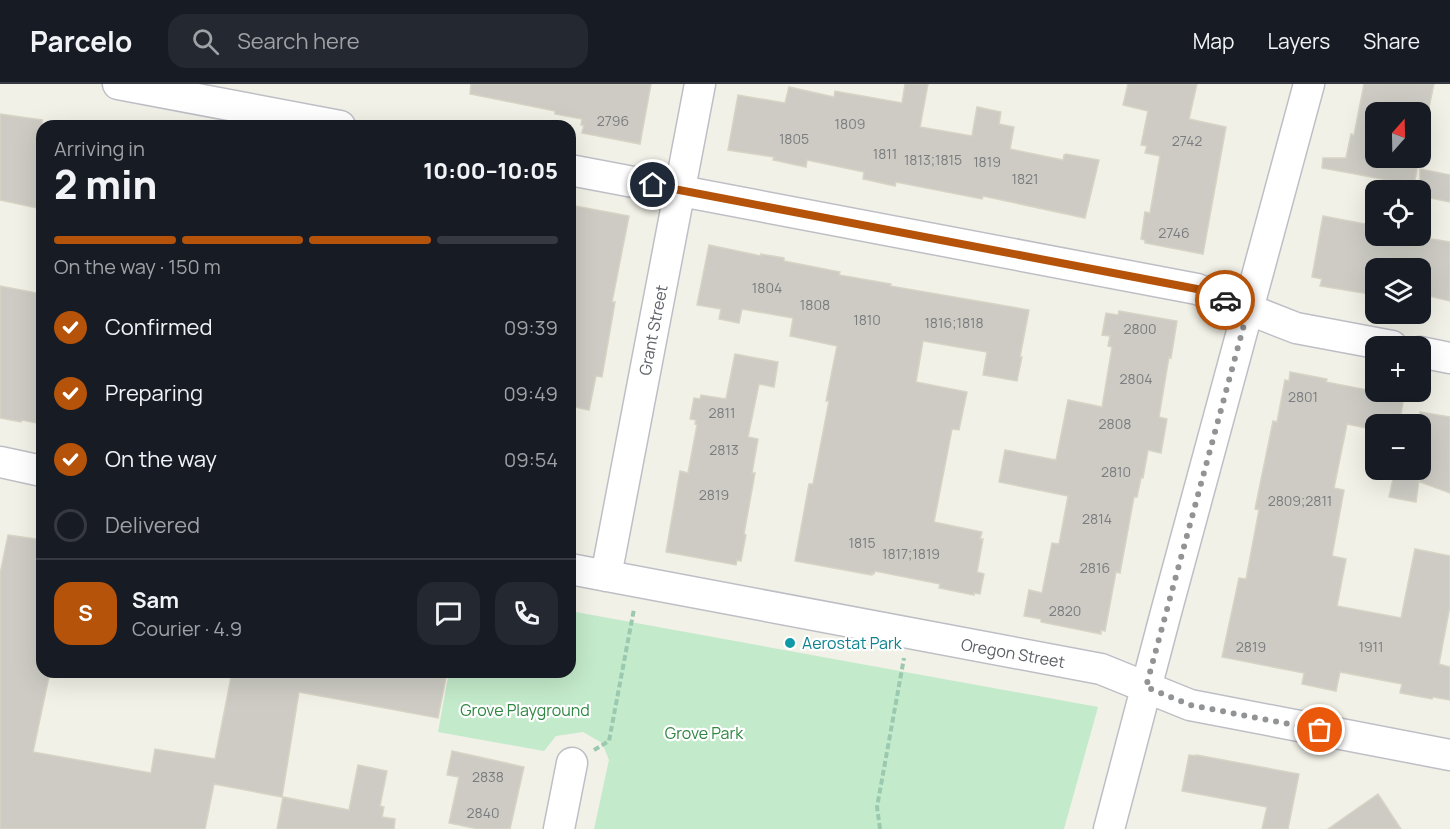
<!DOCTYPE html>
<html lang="en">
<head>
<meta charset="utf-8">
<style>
  :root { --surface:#171b24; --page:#242831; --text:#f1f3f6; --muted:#9ea1a6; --line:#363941; --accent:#b45309 }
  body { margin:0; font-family:Manrope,sans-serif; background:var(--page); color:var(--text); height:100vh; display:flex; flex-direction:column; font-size:22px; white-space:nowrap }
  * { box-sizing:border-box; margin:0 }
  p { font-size:20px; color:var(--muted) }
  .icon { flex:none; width:33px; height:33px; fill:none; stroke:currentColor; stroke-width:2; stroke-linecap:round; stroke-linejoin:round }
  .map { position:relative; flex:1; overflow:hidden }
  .panel { position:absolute; left:36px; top:36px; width:540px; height:558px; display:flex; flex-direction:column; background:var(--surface); border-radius:18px; box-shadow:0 6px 24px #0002 }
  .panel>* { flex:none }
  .needle { width:39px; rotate:20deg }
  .fabs { position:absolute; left:1365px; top:18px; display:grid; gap:12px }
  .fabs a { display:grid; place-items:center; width:66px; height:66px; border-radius:12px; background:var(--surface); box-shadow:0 6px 24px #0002; font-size:30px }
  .pin { position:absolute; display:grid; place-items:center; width:51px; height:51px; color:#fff; margin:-26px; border:3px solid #fff; border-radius:50%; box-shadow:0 2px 6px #0007 }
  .courier { position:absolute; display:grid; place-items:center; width:60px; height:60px; margin:-30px; border:4px solid #b45309; border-radius:50%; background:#fff; color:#222; box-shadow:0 2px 8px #0007 }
  .overview em { font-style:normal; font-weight:800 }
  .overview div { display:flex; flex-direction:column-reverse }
  .overview { display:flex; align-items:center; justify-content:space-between; height:102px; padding:0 18px }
  h1 { font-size:39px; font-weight:800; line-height:45px }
  .bar { display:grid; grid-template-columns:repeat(4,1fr); gap:9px 6px; align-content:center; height:72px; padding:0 18px }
  .bar i { height:8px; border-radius:4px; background:var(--line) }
  .bar .active { background:var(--accent) }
  .bar p { grid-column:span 4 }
  .line { display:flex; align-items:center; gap:15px; padding:0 18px; border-top:2px solid var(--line) }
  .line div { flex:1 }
  .round { display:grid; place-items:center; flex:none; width:63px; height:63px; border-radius:18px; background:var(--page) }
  ol { padding:0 18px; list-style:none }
  li { display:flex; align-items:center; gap:18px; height:66px }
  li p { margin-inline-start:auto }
  li .icon { padding:6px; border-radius:50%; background:var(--accent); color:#fff; stroke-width:4 }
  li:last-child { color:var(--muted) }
  li i { width:33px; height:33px; border:3px solid var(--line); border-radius:50% }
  header { display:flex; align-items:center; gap:36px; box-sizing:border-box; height:84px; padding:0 30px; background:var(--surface); border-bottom:2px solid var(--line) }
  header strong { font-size:28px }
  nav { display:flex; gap:33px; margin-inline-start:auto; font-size:21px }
  .search { width:420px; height:54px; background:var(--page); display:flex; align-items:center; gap:15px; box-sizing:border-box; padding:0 21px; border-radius:18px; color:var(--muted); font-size:22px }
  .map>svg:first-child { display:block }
  .green { fill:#c3eaca }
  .building { fill:#cdcbc4; stroke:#d7d4c5; stroke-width:1.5 }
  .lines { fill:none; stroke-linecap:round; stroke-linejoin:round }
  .minor-casing { stroke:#bebfc6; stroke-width:33 }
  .path { stroke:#9ac9af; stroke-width:4; stroke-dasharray:6 3; stroke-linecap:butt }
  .minor { stroke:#fff; stroke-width:30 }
  .done { stroke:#919394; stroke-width:6; stroke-dasharray:0 10.8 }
  .route { stroke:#b45309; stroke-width:8 }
  .culture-dot { fill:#0f9aa8; stroke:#fff; stroke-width:2 }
  .labels { text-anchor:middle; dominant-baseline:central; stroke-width:4.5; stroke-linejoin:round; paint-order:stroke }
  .number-label { font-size:14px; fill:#7a7c7f }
  .street-label { font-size:16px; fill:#5e6168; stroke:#fff }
  .culture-label { font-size:16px; fill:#0d838f; stroke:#fff; text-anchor:start }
  .park-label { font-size:16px; fill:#308643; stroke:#fff }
</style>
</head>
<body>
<header>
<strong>Parcelo</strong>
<div class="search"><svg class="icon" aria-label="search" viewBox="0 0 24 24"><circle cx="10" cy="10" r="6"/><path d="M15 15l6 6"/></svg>Search here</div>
<nav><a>Map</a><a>Layers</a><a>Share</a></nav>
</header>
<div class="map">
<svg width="1450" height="745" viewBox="0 0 1450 745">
  <rect width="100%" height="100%" fill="#f1f1e7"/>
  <path class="green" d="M570,527L1098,623L1064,745H594L609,676L602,659L583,648L556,652L544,667L438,648L449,588H570Z"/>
  <path class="building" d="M471,0H651L640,60L582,49L584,41H581L582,35L555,30V27L470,10Z
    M905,0H928L920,43L972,52L977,23L1001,28L999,40L1014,43L1010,65L1063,76L1064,71L1066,70L1099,76L1085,134L983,112L982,115L896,98L895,102L863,95L864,88L807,76L806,83L773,76L774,73L728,66L738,11L785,19L789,3L834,13L835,7L902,19Z
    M1128,0H1197L1189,35L1226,43L1203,170L1145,159V156L1141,155L1145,128L1150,129L1160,72L1145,69L1147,62L1141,61L1148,27L1123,21Z
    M1364,0H1434L1428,28H1376V74H1419L1414,101L1322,84L1323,74H1346L1351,50L1354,51Z
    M0,30L42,36V125L0,116Z
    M1420,85L1450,91V118L1420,112Z
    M570,121L629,132L612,218H615L602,293L596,292L589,326L570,322Z
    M1323,132L1376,142V152H1414L1450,158V217L1420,210V184H1376V211L1320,202L1322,195L1312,193Z
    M709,161L761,172V170L784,174V177L840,188L839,191L891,200L890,202L1029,226L1020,273H1022L1017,297L983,291L987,268L923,257L916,298L967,308L959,346L952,345L934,438L982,448L980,455H983L977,488L984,490L980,510L974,509V511L939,504L940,500L875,487L874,490L872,489V491L795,477L809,400H813L829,317H826L837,262L790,252L793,234L742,225L739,239L719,235L721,225L697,221Z
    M0,202L42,210V340L22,336L21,338L0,334Z
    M1119,227L1177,237L1171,274L1169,273L1159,333L1167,335L1161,369L1148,366L1143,394H1141L1137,413H1134L1120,489L1116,488L1105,547L1101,546V550L1041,538V535L1024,532L1029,506L1042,509L1052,459L1059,460L1068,412L999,398L1005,366L1056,376L1068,316L1102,323L1112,263L1108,262L1110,252L1102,251L1106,229L1118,231Z
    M735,270L778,278L774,303L759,300L748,353L758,355L752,389H755L744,450L746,451L741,477L737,476L736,481L666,468L680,387L688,389L697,341L695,340L696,336L690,335L694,314L700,315L701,311L726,315Z
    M1290,288L1327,295L1326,298L1404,313L1399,340H1376V346L1347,340L1334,404L1344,406L1332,472L1346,475L1337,522L1401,534L1415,465L1450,472V522L1439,580L1450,583V616L1433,613L1432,615L1400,609L1402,600L1340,588L1336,607L1302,600L1304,589L1222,573L1239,494L1246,495L1259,426L1255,425L1273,337L1277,338L1285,296L1289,297Z
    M1420,328L1450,333V409L1420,398V388L1416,418L1389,413L1395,386H1420Z
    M8,451L42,456V588H50L33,668L151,689L155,665L215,675L232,588H447L438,634L299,608L282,713L214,700L205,745H0V490Z
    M452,667L524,683L510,745H478L449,739L459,693L447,691Z
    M1189,671L1196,672V671L1299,690L1288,745H1262L1267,723L1182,707Z
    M358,681L387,687L380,722L384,723L382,733L395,735L394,745H277L283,713L349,726Z
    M1378,710L1401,745H1328Z"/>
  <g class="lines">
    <defs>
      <path id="minor" d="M118,0L340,42
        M570,86L1197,205L1296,244L1392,262
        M1420,268L1450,274
        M0,378L42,387
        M570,485L1101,585L1190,621L1450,671
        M606,492L700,0
        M559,745L572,679
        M1109,745L1165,532L1309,0"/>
    </defs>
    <use href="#minor" class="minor-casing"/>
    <path class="path" d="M594,666L609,657L634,525
      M880,745L877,723L904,574"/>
    <use href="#minor" class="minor"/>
  </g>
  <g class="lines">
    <path class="done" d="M1225,216L1248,226L1146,603L1190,621L1320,646"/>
    <path class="route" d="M653,101L1197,205L1225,216"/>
  </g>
  <circle class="culture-dot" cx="790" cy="559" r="6"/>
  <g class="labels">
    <g class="number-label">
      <text x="613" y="36">2796</text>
      <text x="850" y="39">1809</text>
      <text x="794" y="54">1805</text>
      <text x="1187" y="56">2742</text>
      <text x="885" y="69">1811</text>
      <text x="933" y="75">1813;1815</text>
      <text x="987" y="77">1819</text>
      <text x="1025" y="94">1821</text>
      <text x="1174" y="148">2746</text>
      <text x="767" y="203">1804</text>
      <text x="815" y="220">1808</text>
      <text x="867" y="235">1810</text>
      <text x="954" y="238">1816;1818</text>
      <text x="1140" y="244">2800</text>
      <text x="1136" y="294">2804</text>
      <text x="1303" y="312">2801</text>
      <text x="722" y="328">2811</text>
      <text x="1115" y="339">2808</text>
      <text x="724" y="365">2813</text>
      <text x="1116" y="387">2810</text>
      <text x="714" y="410">2819</text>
      <text x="1300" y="416">2809;2811</text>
      <text x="1097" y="434">2814</text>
      <text x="862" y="458">1815</text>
      <text x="911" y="469">1817;1819</text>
      <text x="1095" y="483">2816</text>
      <text x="1065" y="526">2820</text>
      <text x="1251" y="562">2819</text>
      <text x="1371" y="562">1911</text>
      <text x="488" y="692">2838</text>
      <text x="483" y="728">2840</text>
    </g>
    <g class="street-label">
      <text transform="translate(653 246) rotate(-79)">Grant Street</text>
      <text transform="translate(1013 569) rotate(10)">Oregon Street</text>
    </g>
    <g class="culture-label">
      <text x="802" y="559">Aerostat Park</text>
    </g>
    <g class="park-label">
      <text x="525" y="626">Grove Playground</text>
      <text x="704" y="649">Grove Park</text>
    </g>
  </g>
</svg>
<div class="fabs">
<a><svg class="needle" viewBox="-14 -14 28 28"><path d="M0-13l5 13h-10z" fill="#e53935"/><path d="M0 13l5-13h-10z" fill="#9ea1a6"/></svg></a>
<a><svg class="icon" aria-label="locate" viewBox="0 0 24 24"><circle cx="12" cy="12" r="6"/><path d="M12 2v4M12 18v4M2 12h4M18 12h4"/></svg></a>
<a><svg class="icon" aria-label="layers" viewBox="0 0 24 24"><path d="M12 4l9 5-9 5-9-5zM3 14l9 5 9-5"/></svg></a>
<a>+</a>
<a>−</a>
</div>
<div class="pin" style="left:1320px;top:646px;background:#ea580c"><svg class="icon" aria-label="bag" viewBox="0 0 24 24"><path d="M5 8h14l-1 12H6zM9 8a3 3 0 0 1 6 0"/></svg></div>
<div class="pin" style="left:653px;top:101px;background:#1f2937"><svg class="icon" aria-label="home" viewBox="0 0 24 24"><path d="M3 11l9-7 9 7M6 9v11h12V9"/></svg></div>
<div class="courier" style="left:1225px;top:216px"><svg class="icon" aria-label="car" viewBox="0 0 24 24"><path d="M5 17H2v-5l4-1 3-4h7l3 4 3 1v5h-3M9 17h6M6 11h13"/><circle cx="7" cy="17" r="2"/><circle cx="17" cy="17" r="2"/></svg></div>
<section class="panel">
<div class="overview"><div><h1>2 min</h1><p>Arriving in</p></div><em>10:00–10:05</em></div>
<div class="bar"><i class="active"></i><i class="active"></i><i class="active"></i><i></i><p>On the way · 150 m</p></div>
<ol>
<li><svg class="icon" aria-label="check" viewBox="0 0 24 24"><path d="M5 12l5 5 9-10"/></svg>Confirmed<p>09:39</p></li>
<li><svg class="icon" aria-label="check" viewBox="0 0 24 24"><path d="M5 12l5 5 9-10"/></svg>Preparing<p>09:49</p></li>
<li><svg class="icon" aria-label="check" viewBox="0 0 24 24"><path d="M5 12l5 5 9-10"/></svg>On the way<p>09:54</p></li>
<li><i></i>Delivered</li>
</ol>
<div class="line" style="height:108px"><b class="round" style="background:var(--accent);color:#fff">S</b><div><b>Sam</b><p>Courier · 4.9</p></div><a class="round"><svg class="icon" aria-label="chat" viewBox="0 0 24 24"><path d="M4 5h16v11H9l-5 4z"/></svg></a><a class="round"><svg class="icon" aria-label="phone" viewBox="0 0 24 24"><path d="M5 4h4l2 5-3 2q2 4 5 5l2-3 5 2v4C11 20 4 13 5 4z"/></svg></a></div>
</section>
</div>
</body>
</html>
